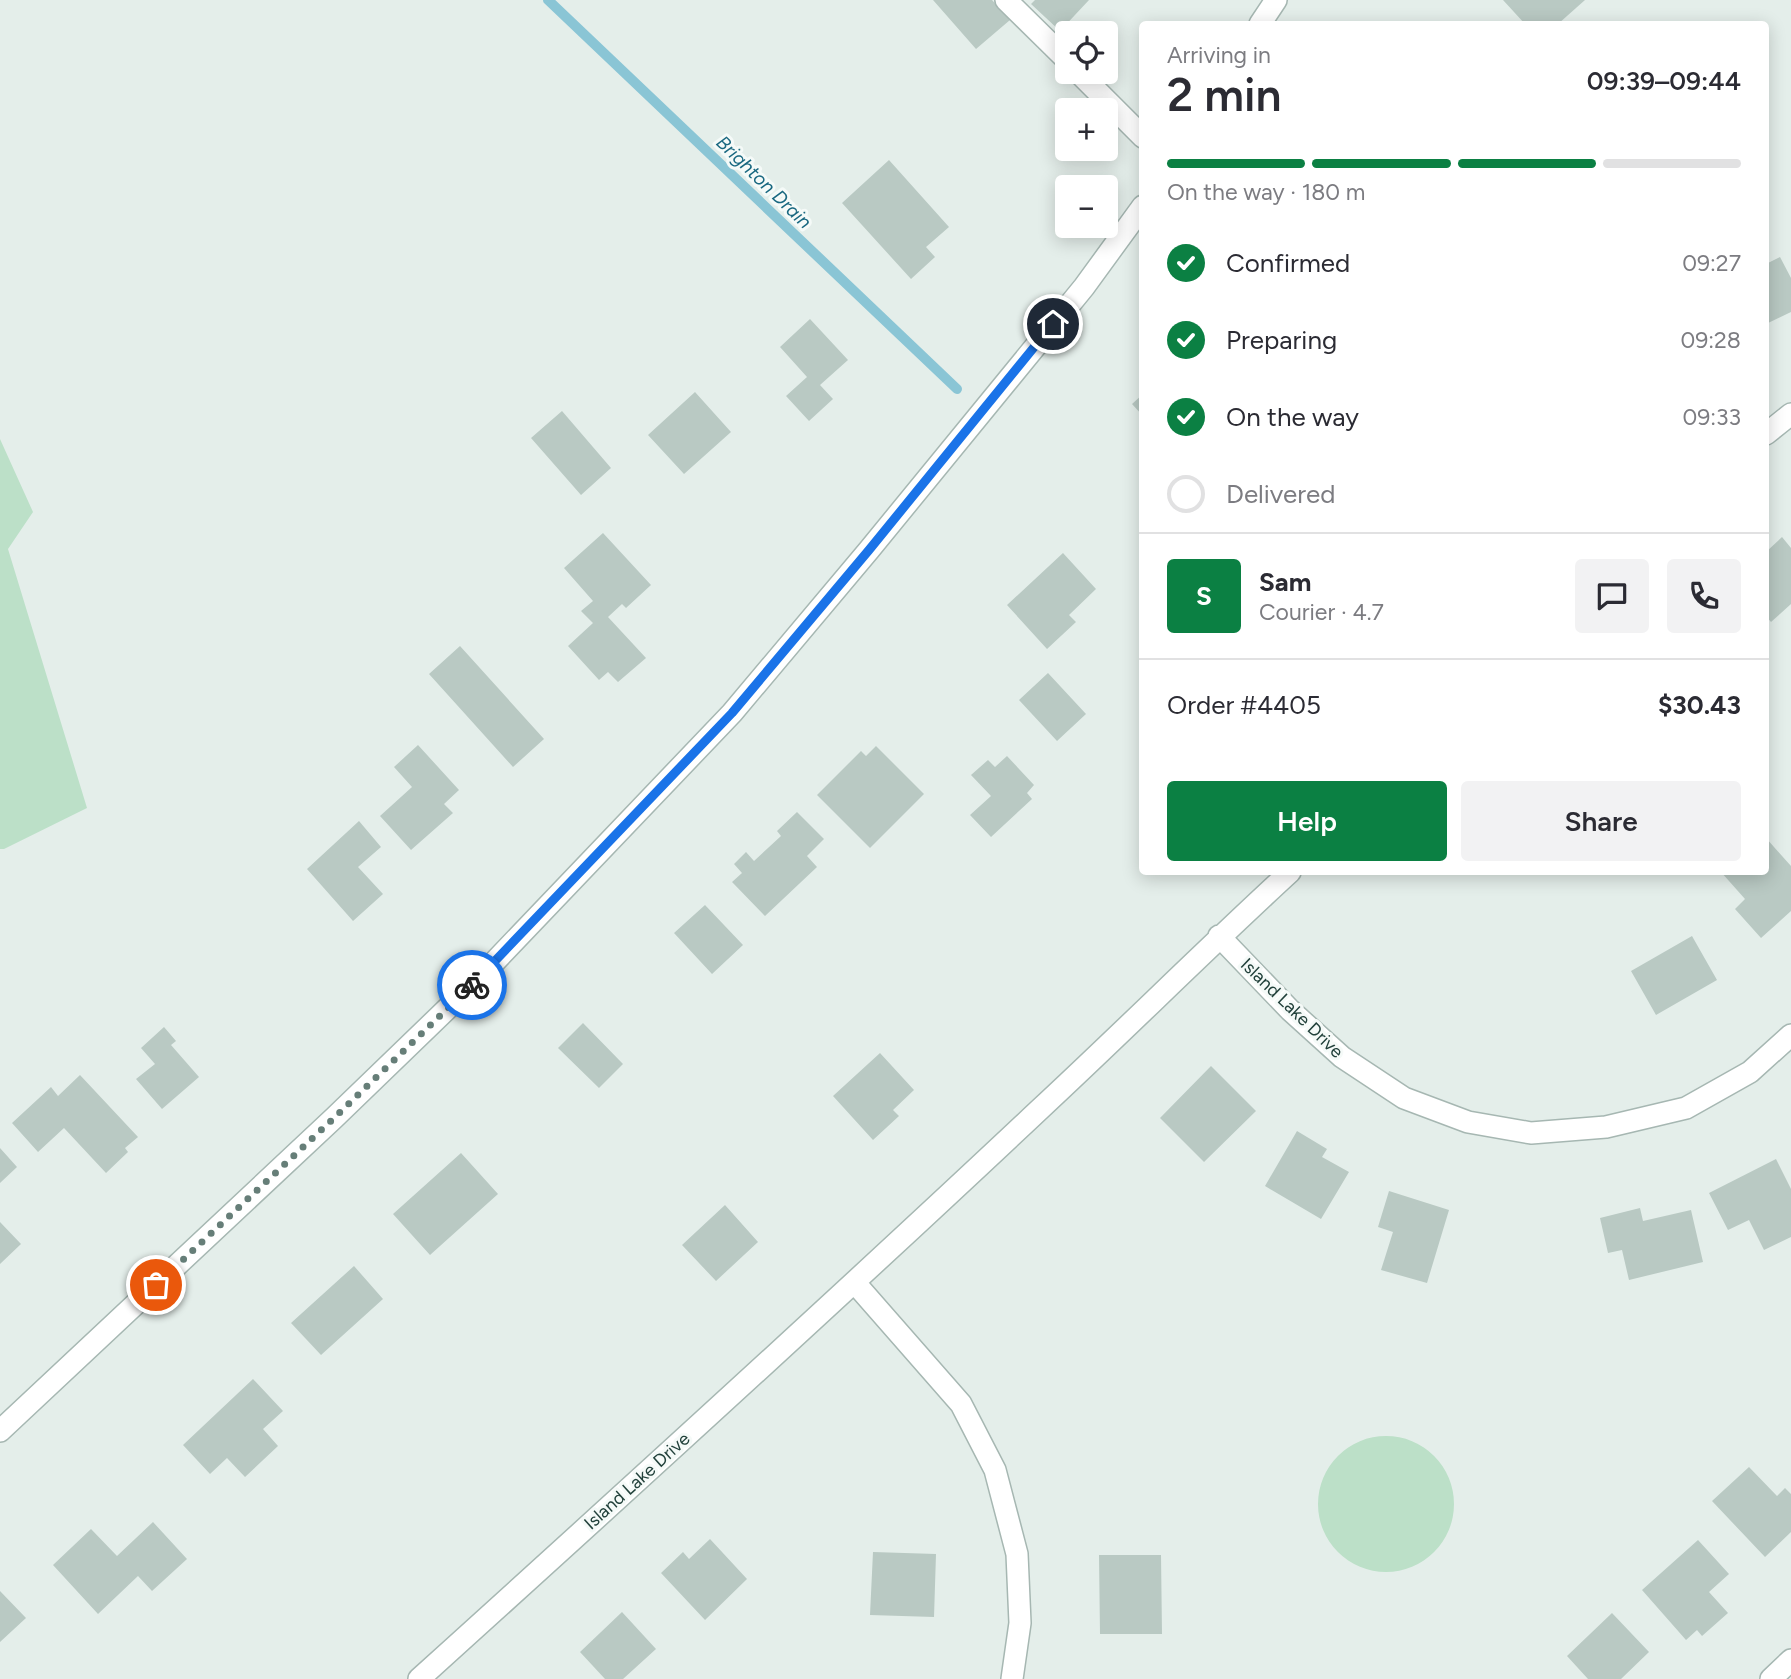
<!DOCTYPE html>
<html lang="en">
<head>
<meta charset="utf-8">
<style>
  :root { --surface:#fff; --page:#f2f2f3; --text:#2b2b33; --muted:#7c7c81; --line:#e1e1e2; --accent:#0b8043 }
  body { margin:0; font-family:Figtree,sans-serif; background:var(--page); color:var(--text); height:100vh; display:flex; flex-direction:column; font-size:26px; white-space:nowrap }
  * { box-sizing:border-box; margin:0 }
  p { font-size:23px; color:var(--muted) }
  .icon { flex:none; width:38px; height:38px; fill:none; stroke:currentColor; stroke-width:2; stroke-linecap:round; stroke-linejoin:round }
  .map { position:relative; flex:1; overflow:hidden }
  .panel { position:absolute; left:1139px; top:21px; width:630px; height:854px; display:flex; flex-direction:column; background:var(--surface); border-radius:7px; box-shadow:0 4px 18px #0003 }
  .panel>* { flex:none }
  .buttons { position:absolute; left:1055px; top:21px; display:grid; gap:14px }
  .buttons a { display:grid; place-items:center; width:63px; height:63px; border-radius:7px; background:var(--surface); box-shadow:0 4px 18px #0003; font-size:35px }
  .pin { position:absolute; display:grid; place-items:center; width:60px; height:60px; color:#fff; margin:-30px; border:4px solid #fff; border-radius:50%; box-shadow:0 2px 7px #0007 }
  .courier { position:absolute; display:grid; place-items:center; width:70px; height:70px; margin:-35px; border:5px solid #1a73e8; border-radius:50%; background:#fff; color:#222; box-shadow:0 2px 9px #0007 }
  .summary em { font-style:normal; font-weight:600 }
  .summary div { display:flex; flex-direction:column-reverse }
  .summary { display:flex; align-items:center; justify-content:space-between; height:119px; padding:0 28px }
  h1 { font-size:46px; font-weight:600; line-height:52px }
  .bar { display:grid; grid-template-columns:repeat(4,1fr); gap:10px 7px; align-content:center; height:84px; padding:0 28px }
  .bar i { height:9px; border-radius:5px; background:var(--line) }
  .bar .active { background:var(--accent) }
  .bar p { grid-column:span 4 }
  .line { display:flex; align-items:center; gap:18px; padding:0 28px; border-top:2px solid var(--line) }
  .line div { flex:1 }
  .round { display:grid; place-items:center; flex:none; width:74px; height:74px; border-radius:7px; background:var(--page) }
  ol { padding:0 28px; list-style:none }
  li { display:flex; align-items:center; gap:21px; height:77px }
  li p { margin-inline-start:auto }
  li .icon { padding:7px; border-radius:50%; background:var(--accent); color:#fff; stroke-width:4 }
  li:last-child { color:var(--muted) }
  li i { width:38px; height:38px; border:4px solid var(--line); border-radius:50% }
  .cta { display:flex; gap:14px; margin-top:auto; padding:14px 28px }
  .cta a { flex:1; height:80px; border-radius:7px; background:var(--accent); color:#fff; font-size:28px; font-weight:600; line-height:80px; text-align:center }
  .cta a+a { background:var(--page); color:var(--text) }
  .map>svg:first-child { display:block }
  .green { fill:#bce0c8 }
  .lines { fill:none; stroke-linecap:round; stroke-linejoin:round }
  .stream { stroke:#8ac5d5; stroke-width:10 }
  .building { fill:#b9c9c3 }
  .minor-casing { stroke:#a6b7b2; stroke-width:24 }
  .minor { stroke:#fff; stroke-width:21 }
  .done { stroke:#667e78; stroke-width:7; stroke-dasharray:0 12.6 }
  .route { stroke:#1a73e8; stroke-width:9 }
  .labels { text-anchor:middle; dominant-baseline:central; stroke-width:6; stroke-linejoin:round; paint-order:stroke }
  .street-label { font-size:18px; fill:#22413b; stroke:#f5faf8 }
  .water-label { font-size:19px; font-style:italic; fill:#196880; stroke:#f5faf8 }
</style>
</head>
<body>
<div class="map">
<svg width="1791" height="1679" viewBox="0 0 1791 1679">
  <rect width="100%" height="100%" fill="#e4eeea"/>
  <path class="green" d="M0,439L33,512L8,549L87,808L4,849H0Z
    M1318 1504a68 68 0 1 1 136 0a68 68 0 1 1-136 0Z"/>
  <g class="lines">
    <path class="stream" d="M548,0L957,389"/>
  </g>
  <path class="building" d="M933,0H992L1010,20L976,49Z
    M1035,0H1089L1060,31L1031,4Z
    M1503,0H1585L1558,24H1525Z
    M889,160L949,227L926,247L935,257L911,279L842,203Z
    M1780,257L1791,278V312L1766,324V264Z
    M810,319L848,360L820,385L833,399L809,421L786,396L807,377L780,347Z
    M695,392L731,432L684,474L648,435Z
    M1143,394V416L1132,404Z
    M562,411L611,468L581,495L531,438Z
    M603,533L651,585L626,608L622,604L608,617L646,658L618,682L608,672L599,680L568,646L593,623L581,611L593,601L564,568Z
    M1782,537L1791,548V604L1771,622L1766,616V552Z
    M1063,553L1096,589L1069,615L1076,622L1047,649L1007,605Z
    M460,646L544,739L513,767L429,674Z
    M1048,673L1086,714L1057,741L1019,700Z
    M418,745L459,790L444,804L453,813L411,850L380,816L412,787L394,767Z
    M876,746L924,794L870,848L817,795L861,751L866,756Z
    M1007,756L1034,785L1027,793L1032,799L991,837L970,815L991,796L971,775L988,760L995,767Z
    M797,812L824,839L807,856L817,867L765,916L732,882L742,873L734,864L746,852L754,861L781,836L777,831Z
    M359,821L381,847L358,867L383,894L353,921L307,869Z
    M1766,838L1791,866V911L1761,938L1735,909L1745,899L1721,872H1766Z
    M705,905L743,945L712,974L674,933Z
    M1692,936L1717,980L1656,1015L1631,971Z
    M583,1023L623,1064L599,1088L558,1048Z
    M164,1027L176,1041L171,1045L199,1077L162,1109L136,1079L155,1064L141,1048Z
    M880,1053L914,1090L893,1110L899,1116L873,1140L833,1096Z
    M1211,1066L1256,1111L1204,1162L1160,1118Z
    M80,1075L138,1137L125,1148L128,1152L106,1173L64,1128L38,1152L12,1123L51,1087L58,1096Z
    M1297,1131L1327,1149L1322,1157L1349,1172L1321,1219L1265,1186Z
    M0,1148L17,1167L0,1183Z
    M461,1153L498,1194L430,1255L393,1214Z
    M1776,1159L1791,1189V1237L1764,1250L1749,1220L1728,1230L1709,1193Z
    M1389,1191L1449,1210L1427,1283L1381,1270L1393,1232L1378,1227Z
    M725,1205L758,1242L716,1281L682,1245Z
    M1640,1208L1643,1221L1691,1210L1703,1262L1629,1280L1622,1250L1608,1253L1600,1218Z
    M0,1222L21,1244L0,1264Z
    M354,1266L383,1299L321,1355L291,1323Z
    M253,1379L283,1411L263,1429L278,1446L245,1477L227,1458L210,1474L183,1445Z
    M1749,1467L1777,1496L1785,1488L1791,1494V1532L1765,1557L1712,1501Z
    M153,1522L187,1559L152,1591L138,1576L98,1614L53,1565L91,1529L117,1556Z
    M710,1539L747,1579L705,1620L661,1573L683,1552L689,1559Z
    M1698,1540L1729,1574L1709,1592L1728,1613L1702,1636L1697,1630L1686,1640L1642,1590Z
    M873,1552L936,1554L934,1617L870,1615Z
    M1099,1555H1161L1162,1634H1100Z
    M0,1591L26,1618L0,1642Z
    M622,1612L656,1649L623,1679H605L580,1652Z
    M1612,1613L1649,1652L1621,1679H1588L1567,1656Z"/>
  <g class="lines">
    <defs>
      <path id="minor" d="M1006,0L1068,61
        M1260,24L1276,0
        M1078,72L1143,137
        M1766,434L1791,414
        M1219,936L1290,1010L1342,1057L1404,1098L1468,1122L1531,1133L1606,1127L1686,1108L1750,1072L1791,1035
        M855,1283L961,1404L995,1470L1017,1554L1020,1623L1012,1679
        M0,1431L334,1118L480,977L732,713L869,550L1084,287L1143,206
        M419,1679C627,1491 835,1302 1039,1110C1124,1031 1205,950 1290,872
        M1771,1679L1791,1660"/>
    </defs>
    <use href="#minor" class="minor-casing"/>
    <use href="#minor" class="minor"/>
  </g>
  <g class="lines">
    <path class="done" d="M156,1285L334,1118L472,985"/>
    <path class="route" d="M472,985L732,713L869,550L1053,324"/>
  </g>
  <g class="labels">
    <g class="street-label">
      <text transform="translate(1292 1008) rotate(44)">Island Lake Drive</text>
      <text transform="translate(637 1481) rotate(-42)">Island Lake Drive</text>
    </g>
    <g class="water-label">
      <text transform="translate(764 182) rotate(44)">Brighton Drain</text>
    </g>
  </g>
</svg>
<div class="buttons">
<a><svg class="icon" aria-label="locate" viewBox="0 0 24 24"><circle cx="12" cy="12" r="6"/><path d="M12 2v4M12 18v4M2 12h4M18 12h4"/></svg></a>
<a>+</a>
<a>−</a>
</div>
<div class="pin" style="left:156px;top:1285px;background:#ea580c"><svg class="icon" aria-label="bag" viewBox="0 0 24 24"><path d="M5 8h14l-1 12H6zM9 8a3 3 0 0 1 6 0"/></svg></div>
<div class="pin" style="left:1053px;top:324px;background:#1f2937"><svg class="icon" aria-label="home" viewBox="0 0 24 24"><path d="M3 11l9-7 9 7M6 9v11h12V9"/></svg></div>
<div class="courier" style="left:472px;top:985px"><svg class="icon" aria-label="bike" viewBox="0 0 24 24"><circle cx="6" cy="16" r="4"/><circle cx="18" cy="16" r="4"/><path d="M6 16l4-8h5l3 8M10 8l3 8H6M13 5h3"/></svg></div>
<section class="panel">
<div class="summary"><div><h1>2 min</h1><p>Arriving in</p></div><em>09:39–09:44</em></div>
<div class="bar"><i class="active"></i><i class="active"></i><i class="active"></i><i></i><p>On the way · 180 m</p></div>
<ol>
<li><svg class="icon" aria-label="check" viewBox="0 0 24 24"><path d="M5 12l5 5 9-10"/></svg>Confirmed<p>09:27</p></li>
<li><svg class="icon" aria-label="check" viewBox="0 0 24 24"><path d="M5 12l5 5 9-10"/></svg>Preparing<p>09:28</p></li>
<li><svg class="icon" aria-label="check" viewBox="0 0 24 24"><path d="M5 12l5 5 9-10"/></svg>On the way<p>09:33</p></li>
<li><i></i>Delivered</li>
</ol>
<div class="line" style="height:126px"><b class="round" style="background:var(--accent);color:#fff">S</b><div><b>Sam</b><p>Courier · 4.7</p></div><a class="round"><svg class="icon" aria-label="chat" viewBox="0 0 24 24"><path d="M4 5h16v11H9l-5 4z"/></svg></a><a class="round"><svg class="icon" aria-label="phone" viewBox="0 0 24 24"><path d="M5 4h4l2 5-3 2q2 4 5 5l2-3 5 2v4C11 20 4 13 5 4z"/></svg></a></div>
<div class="line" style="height:91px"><div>Order #4405</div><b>$30.43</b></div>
<div class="cta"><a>Help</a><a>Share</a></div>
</section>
</div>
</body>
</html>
